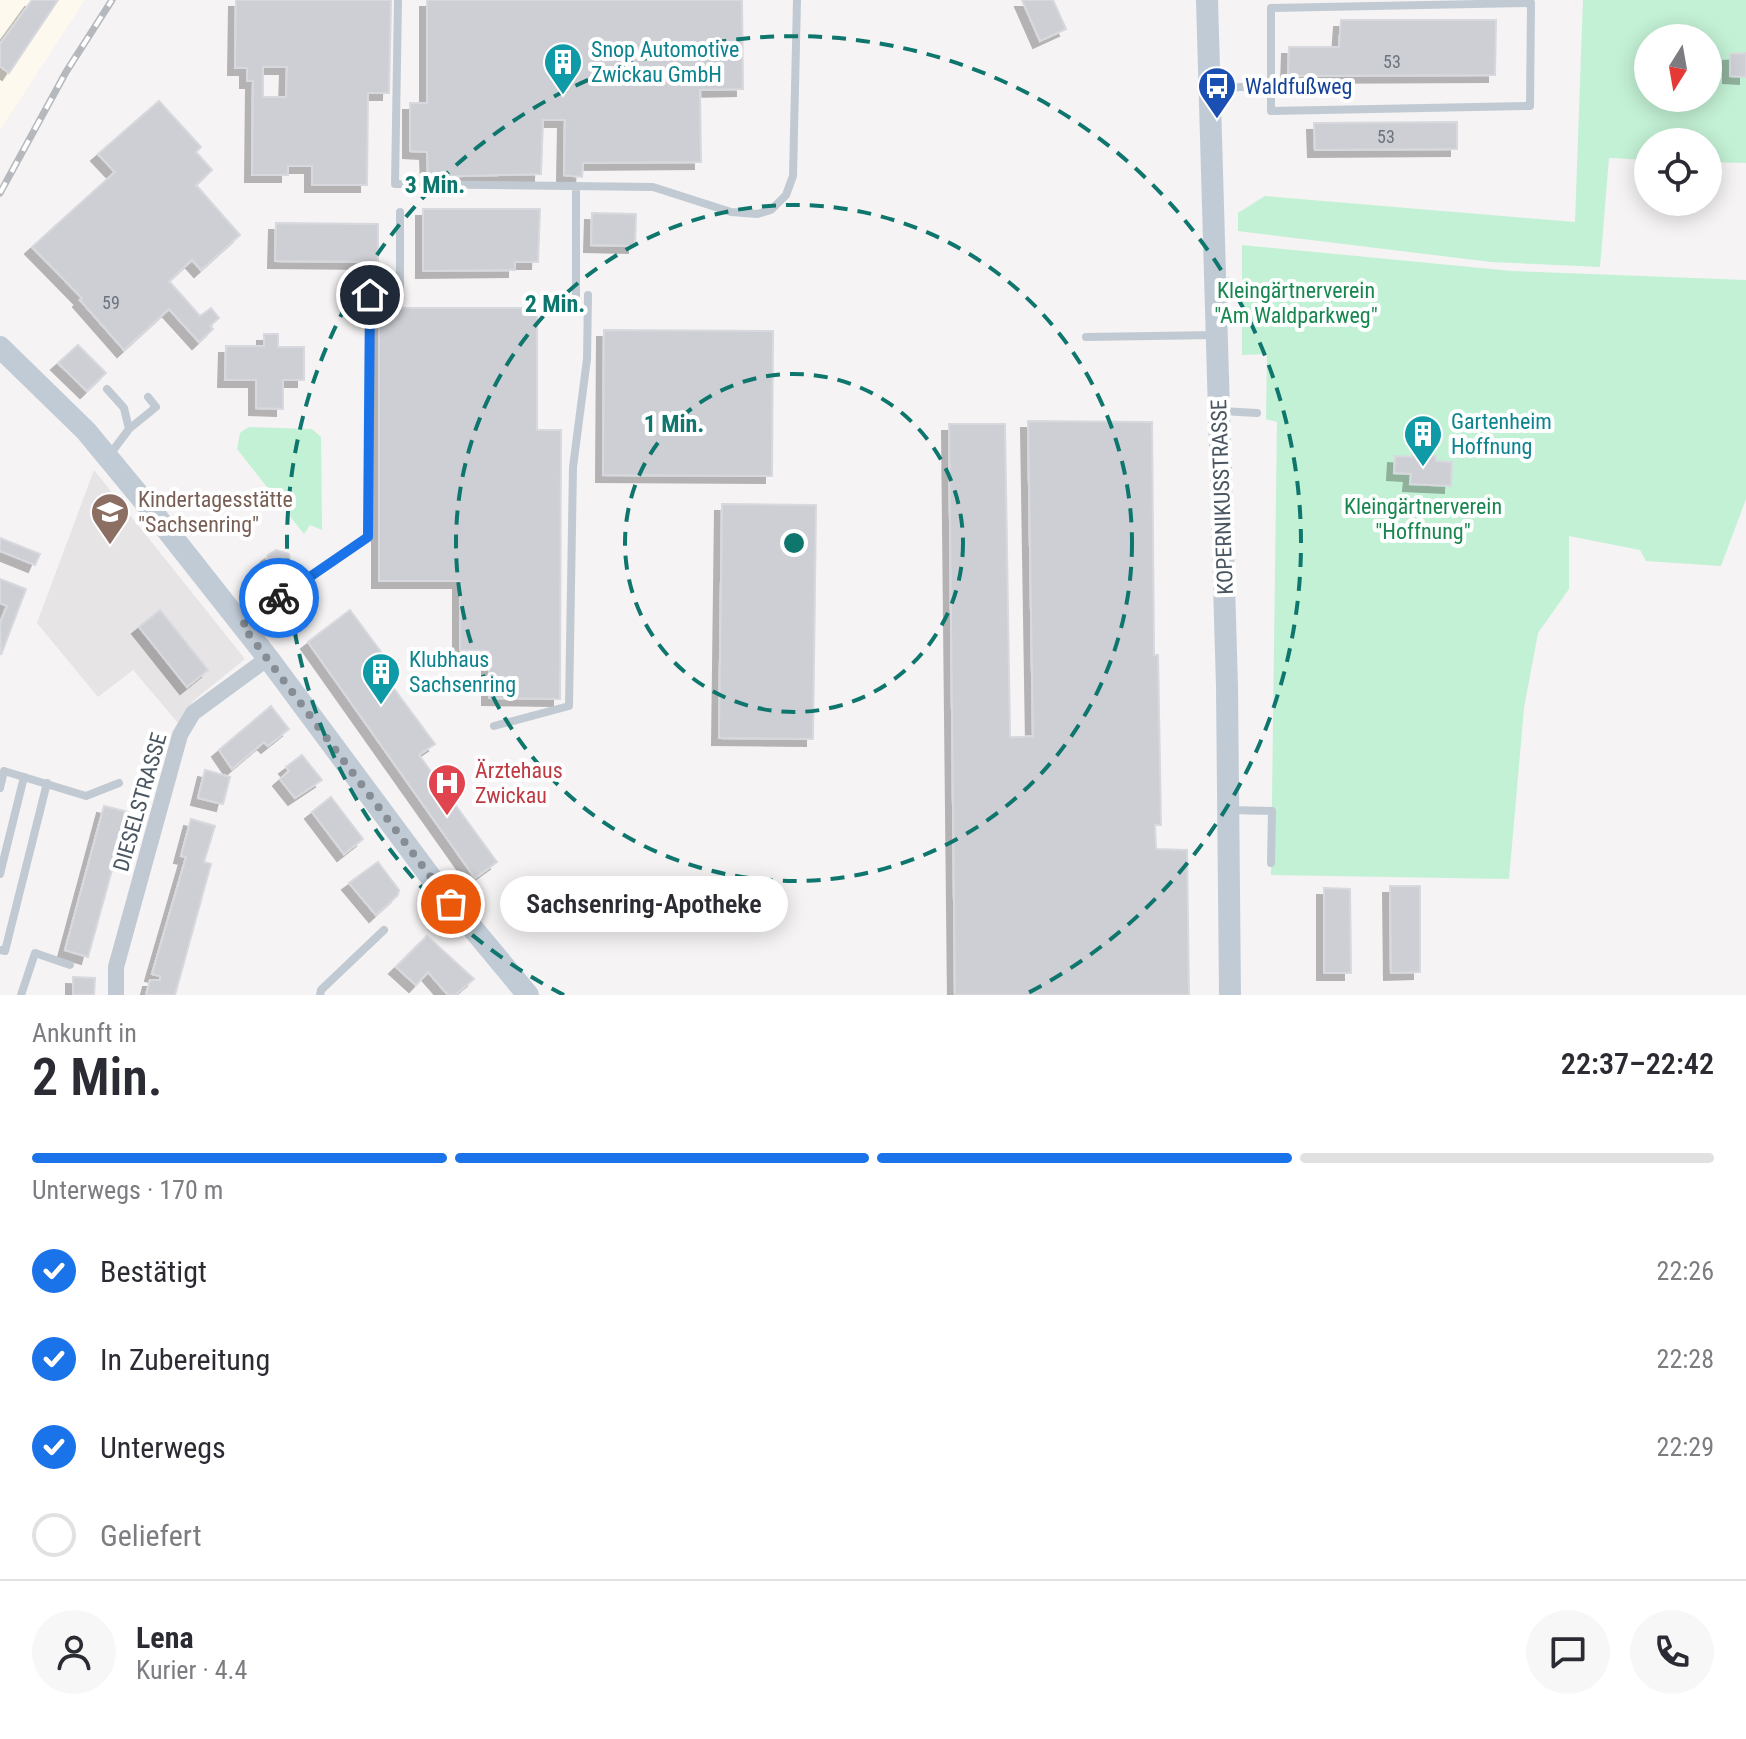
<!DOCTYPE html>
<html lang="de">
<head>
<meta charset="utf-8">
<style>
  :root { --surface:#fff; --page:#f7f7f7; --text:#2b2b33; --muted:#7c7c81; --line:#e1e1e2; --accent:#1a73e8 }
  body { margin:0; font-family:"Roboto Condensed",sans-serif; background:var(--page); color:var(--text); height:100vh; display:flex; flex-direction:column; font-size:30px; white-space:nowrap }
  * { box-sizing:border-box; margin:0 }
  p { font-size:26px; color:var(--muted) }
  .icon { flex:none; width:44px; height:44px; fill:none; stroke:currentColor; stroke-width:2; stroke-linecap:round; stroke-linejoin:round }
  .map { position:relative; height:995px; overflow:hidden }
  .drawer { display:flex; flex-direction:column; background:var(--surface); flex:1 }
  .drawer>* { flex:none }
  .needle { width:52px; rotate:191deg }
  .buttons { position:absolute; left:1634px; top:24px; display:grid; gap:16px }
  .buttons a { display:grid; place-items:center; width:88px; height:88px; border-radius:50%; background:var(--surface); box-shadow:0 4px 20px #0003; font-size:40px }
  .pin { position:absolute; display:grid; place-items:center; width:68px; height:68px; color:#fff; margin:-34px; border:4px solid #fff; border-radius:50%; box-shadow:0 2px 8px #0007 }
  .courier { position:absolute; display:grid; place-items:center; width:80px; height:80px; margin:-40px; border:6px solid #1a73e8; border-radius:50%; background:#fff; color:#222; box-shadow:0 2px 10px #0007 }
  .bubble { position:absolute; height:56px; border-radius:28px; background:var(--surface); box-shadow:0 4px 20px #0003; font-size:26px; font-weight:600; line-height:56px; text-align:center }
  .overview em { font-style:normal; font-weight:600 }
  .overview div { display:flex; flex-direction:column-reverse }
  .overview { display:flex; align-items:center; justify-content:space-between; height:136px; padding:0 32px }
  h1 { font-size:52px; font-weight:600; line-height:60px }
  .bar { display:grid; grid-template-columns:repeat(4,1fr); gap:12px 8px; align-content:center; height:96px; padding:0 32px }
  .bar i { height:10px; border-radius:6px; background:var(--line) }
  .bar .selected { background:var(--accent) }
  .bar p { grid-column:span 4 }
  .line { display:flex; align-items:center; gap:20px; padding:0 32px; border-top:2px solid var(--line) }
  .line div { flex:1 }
  .round { display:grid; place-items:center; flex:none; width:84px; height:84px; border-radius:42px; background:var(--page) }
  ol { padding:0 32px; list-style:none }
  li { display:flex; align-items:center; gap:24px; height:88px }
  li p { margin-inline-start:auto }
  li .icon { padding:8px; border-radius:50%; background:var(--accent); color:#fff; stroke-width:4 }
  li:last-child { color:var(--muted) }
  li i { width:44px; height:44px; border:4px solid var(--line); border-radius:50% }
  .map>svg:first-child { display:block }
  .commercial { fill:#fdf9ef }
  .education { fill:#e6e4e5 }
  .green { fill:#c3f1d5; fill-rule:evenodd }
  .building { fill:#cdcfd5; stroke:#d7d9de; stroke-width:2; fill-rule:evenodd; filter:url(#shadow) }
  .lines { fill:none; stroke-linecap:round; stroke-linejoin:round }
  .lane { stroke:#c1cad2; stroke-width:8 }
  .street { stroke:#c1cad2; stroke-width:16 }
  .secondary { stroke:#c1cbd6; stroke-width:22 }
  .rail-casing { stroke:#b5b8bd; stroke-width:7 }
  .rail { stroke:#fff; stroke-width:4; stroke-dasharray:12; stroke-linecap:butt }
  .done { stroke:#868d94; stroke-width:8; stroke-dasharray:0 14.4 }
  .route { stroke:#1a73e8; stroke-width:10 }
  .ring { fill:none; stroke:#0f766e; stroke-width:4; stroke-dasharray:14 10 }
  .labels { text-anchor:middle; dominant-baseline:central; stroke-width:8; stroke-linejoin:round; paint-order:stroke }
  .number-label { font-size:18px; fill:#6b747e }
  .culture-label { font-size:22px; fill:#0d838f; stroke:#fff; text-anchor:start }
  .transit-label { font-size:22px; fill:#164399; stroke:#fff; text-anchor:start }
  .park-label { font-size:22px; fill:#17864f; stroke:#fff }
  .street-label { font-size:22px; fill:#4a5661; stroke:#fff }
  .education-label { font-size:22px; fill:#785e54; stroke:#fff; text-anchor:start }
  .health-label { font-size:22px; fill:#be3a42; stroke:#fff; text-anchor:start }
  .centre { fill:#0f766e; stroke:#fff; stroke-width:4 }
  .ring-label { font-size:24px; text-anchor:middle; font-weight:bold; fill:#0f766e; stroke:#fff; stroke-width:8; stroke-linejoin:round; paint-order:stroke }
</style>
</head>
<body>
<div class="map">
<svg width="1746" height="995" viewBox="0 0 1746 995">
  <defs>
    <filter id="shadow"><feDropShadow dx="-7" dy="7" stdDeviation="0" flood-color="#0004"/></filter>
  </defs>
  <rect width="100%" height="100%" fill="#f5f3f3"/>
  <path class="commercial" d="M0,0H85L0,130Z"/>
  <path class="education" d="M94,470L245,659L193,701L179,724L133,670L98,697L37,623Z"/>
  <path class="green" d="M1583,0H1746V163L1708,162V142H1648V160L1609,158L1600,267L1491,262L1238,231V213L1265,196L1575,222ZM1648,38H1708V98H1648Z
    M1242,245L1512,271L1746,280V499L1721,566L1646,561L1640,550L1569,536V589L1538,633L1524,708L1509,879L1271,875L1277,422L1266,419L1267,354L1242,355Z
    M249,427L312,429L321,437L322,530L310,525L304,534L237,449L240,433Z"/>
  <path class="building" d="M32,0H58L9,73L0,66V44Z
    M236,0H391L389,93H368L367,185H312V166H288V175H252L253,81H247V68H235ZM263,67H287L286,97H263Z
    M427,0H742L743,89L700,90L701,162L583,163L582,177L564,175L565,120H543L541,174L428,177L427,152L410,151V103H427Z
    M1022,0H1053L1066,29L1040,41Z
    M1341,20H1496L1495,75L1288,76L1289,47H1339Z
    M1746,53V77L1730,76V54Z
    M159,101L201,147L196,152L212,170L196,185L240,235L201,270L192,260L169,281L200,316L211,308L219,318L210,326L213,329L199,342L169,309L124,350L80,300L82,298L32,247L115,172L98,154Z
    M1457,122V149L1315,150L1314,123Z
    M423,209H540L538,262H515V270L423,271Z
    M592,213L636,214L635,246L591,245Z
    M276,223L378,224V262L275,261Z
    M379,308H537V430H561L560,699L489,698V651L460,650V581H379Z
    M604,330L773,331L772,476L603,475Z
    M264,334H278V347H304V380H283V409L256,408V380H225L226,346H264Z
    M78,345L106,373L87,391L58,363Z
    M1028,421L1152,422L1154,655H1158L1161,825H1155L1156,849L1187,850L1189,995H955L949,424H1005L1010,737H1021L1033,736Z
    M1412,454L1436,456V461L1452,462L1451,486L1410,484L1411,474L1394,473L1395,456L1412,457Z
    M722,504L816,505L813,739L719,738Z
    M0,538L40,554L35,565L0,551Z
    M276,550L289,554L292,573L277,574L269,569L266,562L268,555Z
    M0,579L26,589L1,655L0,623L7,606L0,603Z
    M160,610L208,670L187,687L139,627Z
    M350,610L387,660L378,667L435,744L419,755L497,862L475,878L308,642Z
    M271,706L289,729L268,746L264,742L232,769L219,750Z
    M302,755L322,780L295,798L280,779L289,771L286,767Z
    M205,770L230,777L223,804L198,798Z
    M331,797L363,839L344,854L312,812Z
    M104,806L128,812L88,957L65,950Z
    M191,819L215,826L204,862L211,864L175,995H146L150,980H160V976L152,974L186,857L181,856Z
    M378,862L399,890L398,895L376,915L349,883Z
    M1390,886H1420V972L1391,973Z
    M1324,888L1350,889L1351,973H1324Z
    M427,936L474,979L455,995H448L428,972L416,985L396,967Z
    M73,977L95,978L94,995H73Z"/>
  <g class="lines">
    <path class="lane" d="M398,0L395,184L653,187L731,212L757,214L771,210L786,195L793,176L797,0
      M1531,3L1530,106L1271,111V8Z
      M1212,89L1270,85
      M576,186V295
      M400,212V296
      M1086,337L1216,335
      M107,389L124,408L129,429L108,457
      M1221,411L1257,413
      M129,429L156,407L148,397
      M242,625L368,537L370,295
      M494,726L569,706L573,467L587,359L588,295
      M0,788L4,771L86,796L119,783
      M1229,810L1272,811L1271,863
      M0,874L24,777
      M0,950L5,951L47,783
      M21,995L35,953L70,965
      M320,995L321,990L384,930"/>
    <path class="street" d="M116,995V967L180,735L193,713L268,658"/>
    <path class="secondary" d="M1207,0L1227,687L1230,995
      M0,347L86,431L148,506L268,658L435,883L528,995"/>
    <defs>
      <path id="rail" d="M0,193L66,72L112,0"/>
    </defs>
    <use href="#rail" class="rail-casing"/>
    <use href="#rail" class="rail"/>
  </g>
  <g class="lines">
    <path class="done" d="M279,598L242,625L451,904"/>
    <path class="route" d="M279,598L368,537L370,295"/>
  </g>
  <g class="ring">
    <circle cx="794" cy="543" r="169"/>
    <circle cx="794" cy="543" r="338"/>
    <path d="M564 995A507 507 0 1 1 1024 995"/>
  </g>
  <defs>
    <symbol id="building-pin" viewBox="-11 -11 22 30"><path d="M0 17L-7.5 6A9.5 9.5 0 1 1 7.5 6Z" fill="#0f9aa8" stroke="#fff"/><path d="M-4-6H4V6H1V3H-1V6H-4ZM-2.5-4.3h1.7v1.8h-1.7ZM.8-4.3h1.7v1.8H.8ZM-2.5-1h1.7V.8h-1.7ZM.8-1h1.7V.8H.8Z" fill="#fff"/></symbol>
    <symbol id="bus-pin" viewBox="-11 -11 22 30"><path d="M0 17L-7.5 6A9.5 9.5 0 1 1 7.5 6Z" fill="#1a4fb4" stroke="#fff"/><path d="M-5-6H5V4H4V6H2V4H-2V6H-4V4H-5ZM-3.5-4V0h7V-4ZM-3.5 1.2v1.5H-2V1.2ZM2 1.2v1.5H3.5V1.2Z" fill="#fff"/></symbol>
    <symbol id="school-pin" viewBox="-11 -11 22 30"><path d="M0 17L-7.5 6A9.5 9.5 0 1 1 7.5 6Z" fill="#8d6e63" stroke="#fff"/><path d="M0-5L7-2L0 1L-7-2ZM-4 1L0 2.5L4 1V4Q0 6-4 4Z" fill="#fff"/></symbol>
    <symbol id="hospital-pin" viewBox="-11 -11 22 30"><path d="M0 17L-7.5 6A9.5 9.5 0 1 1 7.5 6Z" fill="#e0444e" stroke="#fff"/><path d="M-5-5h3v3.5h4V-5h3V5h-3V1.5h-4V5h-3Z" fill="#fff"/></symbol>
  </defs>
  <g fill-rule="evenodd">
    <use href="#building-pin" x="541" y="40" width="44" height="60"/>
    <use href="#bus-pin" x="1195" y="64" width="44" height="60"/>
    <use href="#building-pin" x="1401" y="412" width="44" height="60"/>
    <use href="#school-pin" x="88" y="490" width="44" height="60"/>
    <use href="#building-pin" x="359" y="650" width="44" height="60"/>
    <use href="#hospital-pin" x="425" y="761" width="44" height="60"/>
  </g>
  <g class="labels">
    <g class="number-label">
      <text x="1392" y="61">53</text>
      <text x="1386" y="136">53</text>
      <text x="111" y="302">59</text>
    </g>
    <g class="culture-label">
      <text x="591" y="49">Snop Automotive<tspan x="591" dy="25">Zwickau GmbH</tspan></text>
      <text x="1451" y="421">Gartenheim<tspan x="1451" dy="25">Hoffnung</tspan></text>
      <text x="409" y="659">Klubhaus<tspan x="409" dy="25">Sachsenring</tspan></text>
    </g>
    <g class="transit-label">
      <text x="1245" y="86">Waldfußweg</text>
    </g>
    <g class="park-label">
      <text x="1296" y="290">Kleingärtnerverein<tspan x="1296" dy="25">"Am Waldparkweg"</tspan></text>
      <text x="1423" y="506">Kleingärtnerverein<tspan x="1423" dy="25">"Hoffnung"</tspan></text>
    </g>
    <g class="street-label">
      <text transform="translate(1222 497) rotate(-92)">KOPERNIKUSSTRASSE</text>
      <text transform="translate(140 802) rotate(-74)">DIESELSTRASSE</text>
    </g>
    <g class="education-label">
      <text x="138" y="499">Kindertagesstätte<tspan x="138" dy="25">"Sachsenring"</tspan></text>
    </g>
    <g class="health-label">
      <text x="475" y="770">Ärztehaus<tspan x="475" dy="25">Zwickau</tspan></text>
    </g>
  </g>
  <circle cx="794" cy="543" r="12" class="centre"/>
  <g class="ring-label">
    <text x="435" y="193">3 Min.</text>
    <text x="555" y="312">2 Min.</text>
    <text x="674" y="432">1 Min.</text>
  </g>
</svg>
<div class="buttons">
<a><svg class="needle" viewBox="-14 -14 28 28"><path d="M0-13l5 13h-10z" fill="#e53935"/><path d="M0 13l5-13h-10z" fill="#7c7c81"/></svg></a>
<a><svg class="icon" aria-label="locate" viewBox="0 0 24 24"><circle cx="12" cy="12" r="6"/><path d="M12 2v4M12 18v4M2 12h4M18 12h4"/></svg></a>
</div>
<div class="pin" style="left:451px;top:904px;background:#ea580c"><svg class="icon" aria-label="bag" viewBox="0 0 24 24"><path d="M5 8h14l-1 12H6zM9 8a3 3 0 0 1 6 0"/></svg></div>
<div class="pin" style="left:370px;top:295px;background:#1f2937"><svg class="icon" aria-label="home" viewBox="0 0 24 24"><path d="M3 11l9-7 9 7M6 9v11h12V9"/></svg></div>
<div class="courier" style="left:279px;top:598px"><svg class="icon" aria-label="bike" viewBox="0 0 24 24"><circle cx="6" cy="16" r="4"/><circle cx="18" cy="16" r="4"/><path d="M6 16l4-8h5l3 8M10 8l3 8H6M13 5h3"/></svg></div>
<div class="bubble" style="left:500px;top:876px;width:288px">Sachsenring-Apotheke</div>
</div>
<section class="drawer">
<div class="overview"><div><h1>2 Min.</h1><p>Ankunft in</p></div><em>22:37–22:42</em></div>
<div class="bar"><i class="selected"></i><i class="selected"></i><i class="selected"></i><i></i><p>Unterwegs · 170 m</p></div>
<ol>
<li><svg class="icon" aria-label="check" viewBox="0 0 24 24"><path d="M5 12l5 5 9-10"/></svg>Bestätigt<p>22:26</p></li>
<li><svg class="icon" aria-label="check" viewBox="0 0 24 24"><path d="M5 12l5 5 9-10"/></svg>In Zubereitung<p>22:28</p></li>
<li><svg class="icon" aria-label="check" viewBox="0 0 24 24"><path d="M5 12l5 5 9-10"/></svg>Unterwegs<p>22:29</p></li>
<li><i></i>Geliefert</li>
</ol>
<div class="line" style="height:144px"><a class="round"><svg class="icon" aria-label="person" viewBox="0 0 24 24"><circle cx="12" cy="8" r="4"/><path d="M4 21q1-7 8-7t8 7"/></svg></a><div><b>Lena</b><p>Kurier · 4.4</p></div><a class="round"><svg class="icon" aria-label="chat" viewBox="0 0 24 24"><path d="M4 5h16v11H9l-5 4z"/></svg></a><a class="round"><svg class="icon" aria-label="phone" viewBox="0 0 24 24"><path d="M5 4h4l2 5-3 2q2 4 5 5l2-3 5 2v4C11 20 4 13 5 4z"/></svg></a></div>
</section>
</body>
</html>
